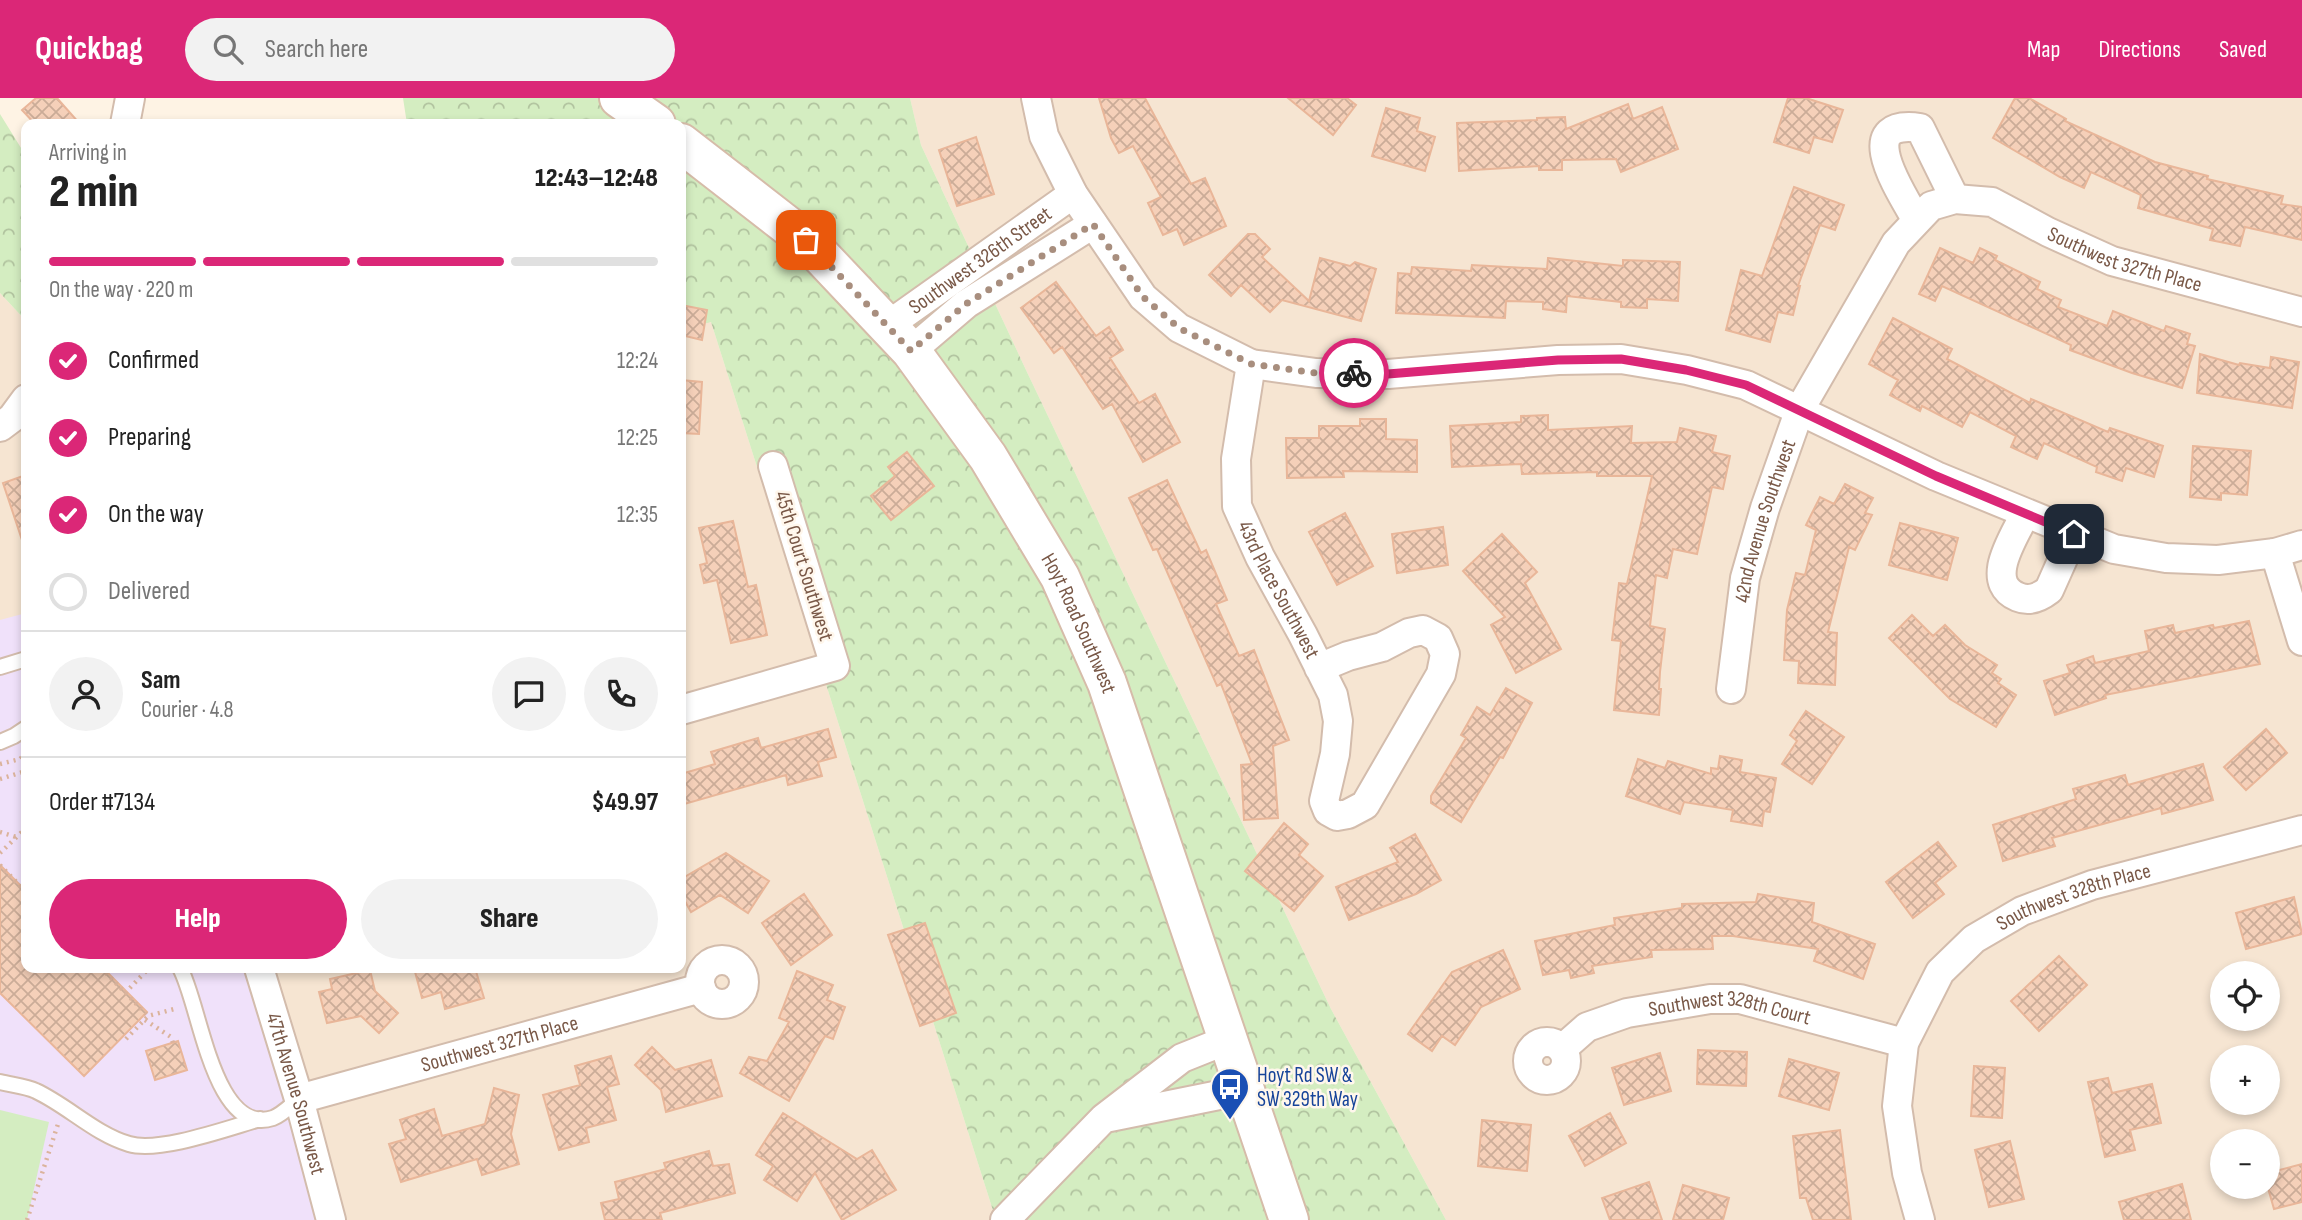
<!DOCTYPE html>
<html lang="en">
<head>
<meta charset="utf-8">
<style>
  :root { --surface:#fff; --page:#f2f2f2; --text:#222; --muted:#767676; --line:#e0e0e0; --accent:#db2777 }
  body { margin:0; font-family:"Sofia Sans Condensed",sans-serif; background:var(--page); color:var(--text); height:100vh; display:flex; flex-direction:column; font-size:26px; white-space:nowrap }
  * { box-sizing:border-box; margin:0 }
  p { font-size:23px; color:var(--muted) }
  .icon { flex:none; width:38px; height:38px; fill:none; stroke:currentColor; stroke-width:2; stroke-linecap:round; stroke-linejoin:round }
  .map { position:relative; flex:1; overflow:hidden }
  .sheet { position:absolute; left:21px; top:21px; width:665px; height:854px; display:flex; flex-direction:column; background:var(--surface); border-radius:14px; box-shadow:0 4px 10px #0003 }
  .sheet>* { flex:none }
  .fabs { position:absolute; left:2210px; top:863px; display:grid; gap:14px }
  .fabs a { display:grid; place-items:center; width:70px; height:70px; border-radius:50%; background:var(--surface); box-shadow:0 4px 10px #0003; font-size:35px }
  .pin { position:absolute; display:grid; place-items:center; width:60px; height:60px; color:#fff; margin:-30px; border-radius:14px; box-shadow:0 4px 10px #0006 }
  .courier { position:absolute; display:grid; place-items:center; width:70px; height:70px; margin:-35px; border:5px solid #db2777; border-radius:50%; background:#fff; color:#222; box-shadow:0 2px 9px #0007 }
  .headline em { font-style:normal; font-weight:800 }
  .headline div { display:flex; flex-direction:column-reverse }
  .headline { display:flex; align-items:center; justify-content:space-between; height:119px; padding:0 28px }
  h1 { font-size:46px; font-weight:800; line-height:52px }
  .bar { display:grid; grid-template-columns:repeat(4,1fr); gap:10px 7px; align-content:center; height:84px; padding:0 28px }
  .bar i { height:9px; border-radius:5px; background:var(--line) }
  .bar .active { background:var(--accent) }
  .bar p { grid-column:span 4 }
  .line { display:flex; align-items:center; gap:18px; padding:0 28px; border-top:2px solid var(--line) }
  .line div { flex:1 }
  .round { display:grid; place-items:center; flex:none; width:74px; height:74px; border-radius:37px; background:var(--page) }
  ol { padding:0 28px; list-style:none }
  li { display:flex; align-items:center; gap:21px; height:77px }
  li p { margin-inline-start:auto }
  li .icon { padding:7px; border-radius:50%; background:var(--accent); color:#fff; stroke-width:4 }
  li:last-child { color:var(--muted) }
  li i { width:38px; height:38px; border:4px solid var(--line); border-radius:50% }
  .button { display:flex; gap:14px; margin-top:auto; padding:14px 28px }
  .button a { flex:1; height:80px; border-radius:42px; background:var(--accent); color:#fff; font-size:28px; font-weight:800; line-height:80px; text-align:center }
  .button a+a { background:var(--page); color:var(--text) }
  header { display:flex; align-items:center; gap:42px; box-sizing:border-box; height:98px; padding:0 35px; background:var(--accent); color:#fff }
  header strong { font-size:33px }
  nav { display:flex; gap:38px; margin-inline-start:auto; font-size:24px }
  .search { width:490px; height:63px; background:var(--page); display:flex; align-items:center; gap:18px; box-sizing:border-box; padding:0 24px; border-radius:38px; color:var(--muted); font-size:26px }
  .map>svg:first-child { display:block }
  .residential { fill:#f6e5d2; fill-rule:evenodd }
  .education { fill:#f0e1fa }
  .forest { fill:url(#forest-crowns) }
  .garden { fill:#d4edc1 }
  .building { fill:url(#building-cross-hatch); stroke:#e9b699; stroke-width:2 }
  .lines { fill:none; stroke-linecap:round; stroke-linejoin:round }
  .service-casing { stroke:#d3bcac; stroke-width:18 }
  .minor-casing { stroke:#d3bcac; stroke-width:32 }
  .secondary-casing { stroke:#d6bca9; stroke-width:42 }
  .path { stroke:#dbb39c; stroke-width:4.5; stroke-dasharray:2 5; stroke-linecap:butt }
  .service { stroke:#fff; stroke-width:14 }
  .minor { stroke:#fff; stroke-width:28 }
  .secondary { stroke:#fff; stroke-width:38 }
  .done { stroke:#a88e7e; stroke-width:7; stroke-dasharray:0 12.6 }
  .route { stroke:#db2777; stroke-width:9 }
  .labels { text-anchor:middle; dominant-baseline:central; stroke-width:5; stroke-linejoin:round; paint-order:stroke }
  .street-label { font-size:21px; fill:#795847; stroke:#fff7ec }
  .transit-label { font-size:21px; fill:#164399; stroke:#fff7ec; text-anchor:start }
</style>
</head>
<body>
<header>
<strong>Quickbag</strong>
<div class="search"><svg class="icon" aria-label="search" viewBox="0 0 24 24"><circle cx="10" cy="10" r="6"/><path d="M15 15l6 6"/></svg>Search here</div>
<nav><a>Map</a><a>Directions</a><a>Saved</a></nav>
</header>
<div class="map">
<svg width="2302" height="1122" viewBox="0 0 2302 1122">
  <defs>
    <pattern id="forest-crowns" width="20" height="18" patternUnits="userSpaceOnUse" patternTransform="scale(1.75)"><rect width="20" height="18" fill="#d4edc1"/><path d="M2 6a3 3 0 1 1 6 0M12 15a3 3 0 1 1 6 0" fill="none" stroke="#b1c39f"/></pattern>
    <pattern id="building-cross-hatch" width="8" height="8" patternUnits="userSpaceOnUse" patternTransform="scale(1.75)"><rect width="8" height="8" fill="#f5d0b9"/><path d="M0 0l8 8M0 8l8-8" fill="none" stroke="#cbac98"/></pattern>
  </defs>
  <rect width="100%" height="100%" fill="#fef3e4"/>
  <path class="residential" d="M910,0H2302V1122H1446L1331,911L1026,272L921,47ZM2222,875H2268V920H2222ZM2222,959H2268V1004H2222ZM2222,1043H2268V1088H2222Z
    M0,195L26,223V870H681V231L711,224L996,1122H0Z"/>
  <path class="education" d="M26,515V870H259L331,1122H0V522Z"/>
  <path class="forest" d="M403,0H910L921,47L1026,272L1331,911L1446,1122H996L711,224L681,231V26H407Z
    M0,16L26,58V223L0,195Z"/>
  <path class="garden" d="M0,1012L49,1024L27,1122H0Z"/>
  <path class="building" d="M36,0H57L80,26H35L22,12Z
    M1099,0H1145L1191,86L1205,80L1226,128L1184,147L1177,131L1163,137L1148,105L1161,99L1133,48L1119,55L1111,40Z
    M1288,0H1347L1356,7L1333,37Z
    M1788,0H1806L1843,12L1832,44L1814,39L1809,55L1774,44Z
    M2015,0H2029L2066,21L2065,23L2155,64L2208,78L2207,81L2283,98L2281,106L2302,109V142L2245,129L2240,148L2210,142L2213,131L2138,110L2141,97L2091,74L2084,90L2060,79L1993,40Z
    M1628,6L1633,21L1662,9L1678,51L1621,74L1616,61L1562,62V72H1539V68L1459,73L1457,25L1537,22V20L1565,19L1566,31Z
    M1386,10L1420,20L1417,33L1435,39L1425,73L1372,58Z
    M976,39L994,96L957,108L939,52Z
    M1794,89L1844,107L1835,132L1820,127L1798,188H1800L1793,217L1778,214L1770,244L1726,232L1741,172L1762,178Z
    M1248,136H1255L1270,151L1262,159L1309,203L1320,160L1350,168L1355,164L1376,171L1361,223L1282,202L1270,214L1241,187L1231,198L1209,177Z
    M1940,150L1973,165L1980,150L1997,158L1995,162L2040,184L2037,191L2061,202L2058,209L2107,228L2113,213L2164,233L2166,228L2190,236L2187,246L2195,248L2182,290L2132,275L2070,252L2071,247L1942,188L1935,203L1919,196Z
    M1548,160L1623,168V162L1680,164L1678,203L1647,201V210L1621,209V204L1567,198L1566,214L1543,211V204L1506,203L1505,220L1396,215L1398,175L1411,176L1412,169L1471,173L1472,167L1547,171Z
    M1056,184L1096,238L1109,229L1123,252L1110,260L1139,305L1155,296L1180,344L1143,364L1112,306L1103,311L1062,249L1054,255L1021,210Z
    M681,207L707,212L702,242L681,237Z
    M1893,220L1952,251L1947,261L2030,305L2031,301L2108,334L2110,330L2163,348L2154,379L2126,370L2122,383L2096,374L2097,369L2044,345L2037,361L2011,349L2016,338L1970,314L1962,329L1922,308L1920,313L1890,297L1898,282L1869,266Z
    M2200,256L2239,267L2240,265L2270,270L2271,259L2299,264L2292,310L2197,295Z
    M681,282L702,284L699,336L681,335Z
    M1548,317V332L1632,328L1631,345L1677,344L1680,330L1716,338L1712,354L1730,358L1723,391L1712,389L1697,456L1673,451L1667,480L1656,477L1650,528L1665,531L1660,574L1659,591H1661L1659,617L1614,612L1621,543L1612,542L1619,485L1627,486L1652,378H1597V374L1522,376L1521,366L1452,369L1450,328L1521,324V318Z
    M1360,321H1386V341L1417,342V374L1343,373L1344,379L1287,380L1286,340H1319V328H1360Z
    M2193,348L2251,353L2247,397L2221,395V402L2190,399Z
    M907,354L934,388L891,422L871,398L895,378L888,369Z
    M26,377V444L23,445L3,385Z
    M1167,382L1201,455L1206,452L1227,502L1216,506L1239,558L1254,552L1289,642L1273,648L1278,720L1244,722L1241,667L1252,666L1221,586L1217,588L1157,451L1153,452L1129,400Z
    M1845,386L1873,400L1865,415L1872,417L1855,452L1849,449L1828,534L1837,535L1835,587L1798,585L1799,563L1784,562L1787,512L1796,475L1805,477L1816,432L1806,427L1820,399L1834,406Z
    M1345,415L1373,468L1337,487L1309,434Z
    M733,423L748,489L756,487L767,537L731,545L717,482L704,485L700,467L707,465L699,430Z
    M1900,425L1958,440L1947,482L1889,467Z
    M1443,429L1448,467L1397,475L1392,436Z
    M1502,436L1537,474L1525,485L1561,551L1516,575L1491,527L1505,519L1463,473Z
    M1912,517L1933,538L1945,527L1965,547L1997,567L1992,575L2001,581L1998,585L2016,597L1996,629L1950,601L1889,540Z
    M2249,523L2260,566L2105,597L2106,600L2055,617L2044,583L2070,575L2067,567L2093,558L2095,565L2149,553L2145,533L2173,527L2175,535L2213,527L2214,530Z
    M1506,590L1532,605L1503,660L1500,659L1461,724L1431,705V698L1466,640L1461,637L1477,609L1490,617Z
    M1806,613L1844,639L1812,686L1782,666L1797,643L1790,637Z
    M828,631L836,659L818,664L822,678L788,687L786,677L681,707V676L715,666L711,654L758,640L761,650Z
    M2266,631L2287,655L2246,692L2224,669Z
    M1720,658L1742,662L1740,674L1776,680L1770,714L1764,713L1762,728L1731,723L1733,712L1684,704L1680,716L1626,698L1638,661L1665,670L1668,663L1711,676V670L1718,671Z
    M2203,666L2213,702L2162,716L2161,710L2052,740L2055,748L2003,763L1993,727L2076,701L2073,691L2125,677L2128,687Z
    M1284,725L1308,746L1299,757L1323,778L1294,813L1245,773Z
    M1415,736L1441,782L1416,796L1349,822L1336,789L1398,764L1390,750Z
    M1938,744L1956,768L1935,785L1944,796L1913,820L1886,784Z
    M726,755L769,783L748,815L720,797L691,814L681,796V781Z
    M0,767L26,793V870H103L147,914L84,978L0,895Z
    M804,796L832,837L791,867L762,825Z
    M1758,796L1814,805L1812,824L1875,846L1863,881L1814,863L1818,851L1733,838H1712L1713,851L1651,852L1652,859L1592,868L1594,875L1571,880L1569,872L1543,877L1535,843L1615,827L1614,820L1682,810V806L1756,804Z
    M2294,799L2302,836L2246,851L2236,815Z
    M925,825L956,915L920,928L888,837Z
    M1503,852L1520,891L1481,909L1455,947L1442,938L1432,953L1408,936L1452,874Z
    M2059,858L2087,887L2039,933L2011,903Z
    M414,870H475L484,900L445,911L441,894L422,900Z
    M370,872L375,893L398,915L379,935L361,918L327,925L319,894L332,891L330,881Z
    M797,873L833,887L827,902L845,909L833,941L825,938L789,1003L740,975L749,959L767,963L789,924L779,920Z
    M178,943L187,972L155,982L146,953Z
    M652,949L675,972L711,962L722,998L666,1014L661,992L635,967Z
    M1698,952L1747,954L1746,988L1697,986Z
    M1660,955L1671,993L1624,1007L1612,970Z
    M611,958L619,986L607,989L616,1022L586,1030L589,1044L559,1052L543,997L580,987L575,968Z
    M1789,961L1839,975L1829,1012L1779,998Z
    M1974,968L2005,970L2002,1020L1971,1018Z
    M2108,980L2112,995L2152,986L2161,1025L2130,1032L2135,1052L2105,1059L2088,984Z
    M494,990L519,997L511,1036L519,1066L482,1077L477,1061L401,1084L389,1046L406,1041L400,1022L434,1011L442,1038L485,1026Z
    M783,1015L857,1061L872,1052L896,1092L842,1122L815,1075L797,1103L764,1082L773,1068L756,1057Z
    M1610,1015L1626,1045L1585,1068L1569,1038Z
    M1482,1022L1531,1027L1527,1073L1478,1068Z
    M1840,1032L1851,1122H1813L1806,1100H1800L1793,1038Z
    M2010,1043L2024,1101L1989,1109L1975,1052Z
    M709,1053L713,1068L729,1066L735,1095L660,1115L662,1122H605L601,1105L619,1101L615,1084L666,1071L664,1065Z
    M2302,1066V1104L2274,1111L2268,1090V1075Z
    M1649,1084L1662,1122H1610L1602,1100Z
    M2182,1086L2191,1122H2124L2119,1104Z
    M1683,1087L1729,1100L1723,1122H1673Z"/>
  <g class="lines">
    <defs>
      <path id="service" d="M0,569L26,561
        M0,644L14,638L26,630
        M180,870C200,905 213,1039 273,1020C283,1016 291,1007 299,1001
        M0,984C12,987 26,988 36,993C68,1008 95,1036 129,1046C160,1055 228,1030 260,1021"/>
      <g id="minor">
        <path id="s1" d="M1036,0L1044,38L1073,96L1143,199L1179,230L1251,266L1236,361L1237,408L1260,459L1303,537L1333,597L1338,623L1335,656L1324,703L1328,713L1337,718L1348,716L1365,707L1441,576L1445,556L1438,540L1423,532L1409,535L1382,549L1348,558L1319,570"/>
        <path d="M125,26L130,0"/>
        <path d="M1916,121C1901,94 1851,20 1920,30L1955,101"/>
        <path id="s2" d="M887,228L1073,96"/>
        <path d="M911,253L966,206L1093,126"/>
        <path d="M1251,266L1316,275L1388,276L1558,262L1621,261L1687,272L1746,287L1936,378L2114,451L2166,460L2218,462L2275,455L2302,447"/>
        <path d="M0,329L12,320L26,301"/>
        <path d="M2025,416C2015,438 1982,484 2018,499C2030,504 2040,499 2049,492L2074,436"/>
        <path d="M2275,455L2302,543"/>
        <path id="s3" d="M1731,591L1745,480L1765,410L1800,311L1896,145L1931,108L1955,101L1992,104L2048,134L2112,163L2302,214"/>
        <path d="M681,612L835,568L773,368"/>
        <circle cx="722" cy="884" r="22"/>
        <path id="s4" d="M259,870L299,1001L331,1122"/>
        <circle cx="1547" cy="963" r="19"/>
        <path id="s5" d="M1562,951L1587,929L1627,915L1710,901H1740L1904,945"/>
        <path id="s6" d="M299,1001L701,890"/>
        <path d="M1110,1019L1244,992"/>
        <path d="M1005,1122L1104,1020L1182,960L1227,942"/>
        <path id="s7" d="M1920,1122L1907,1075L1897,1008L1904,945L1940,874L1974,841L2022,813L2092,787L2302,732"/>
      </g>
      <g id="secondary">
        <path d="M619,0L656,26"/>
        <path id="s8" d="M681,45L806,142L911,253L988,359L1060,479L1107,585L1289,1122"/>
      </g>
    </defs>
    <use href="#service" class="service-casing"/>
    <use href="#minor" class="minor-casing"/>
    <use href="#secondary" class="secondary-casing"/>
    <path class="path" d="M0,666L20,661L26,655
      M0,681L26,673
      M0,734L16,739
      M0,755L26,730
      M0,767L26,794
      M101,870L148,918
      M125,895L149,870
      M145,922L171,939L173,945
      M126,941L148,918L178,910
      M27,1122L58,1026"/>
    <use href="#service" class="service"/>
    <use href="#minor" class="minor"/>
    <use href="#secondary" class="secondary"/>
  </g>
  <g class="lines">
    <path class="done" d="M806,142L911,253L966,206L1093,126L1143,199L1179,230L1251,266L1316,275H1354"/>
    <path class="route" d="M1354,275L1388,276L1558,262L1621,261L1686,272L1746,287L1936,378L2074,436"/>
  </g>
  <defs>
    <symbol id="bus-pin" viewBox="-11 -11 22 30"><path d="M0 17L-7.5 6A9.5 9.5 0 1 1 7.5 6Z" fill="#1a4fb4" stroke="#fff7ec"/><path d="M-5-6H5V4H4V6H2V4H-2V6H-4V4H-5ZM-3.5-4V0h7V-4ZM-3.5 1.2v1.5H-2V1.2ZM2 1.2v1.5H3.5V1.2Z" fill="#fff"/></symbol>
  </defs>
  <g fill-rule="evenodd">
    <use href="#bus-pin" x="1208" y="967" width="44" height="60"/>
  </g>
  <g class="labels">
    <g class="street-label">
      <text stroke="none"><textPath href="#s3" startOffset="740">Southwest 327th Place</textPath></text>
      <text stroke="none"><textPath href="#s2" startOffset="114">Southwest 326th Street</textPath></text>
      <text stroke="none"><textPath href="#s3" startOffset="172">42nd Avenue Southwest</textPath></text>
      <text transform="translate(804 468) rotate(73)">45th Court Southwest</text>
      <text stroke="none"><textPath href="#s1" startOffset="593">43rd Place Southwest</textPath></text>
      <text stroke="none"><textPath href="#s8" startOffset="632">Hoyt Road Southwest</textPath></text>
      <text stroke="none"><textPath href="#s7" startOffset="416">Southwest 328th Place</textPath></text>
      <text stroke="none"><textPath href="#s5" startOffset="180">Southwest 328th Court</textPath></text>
      <text stroke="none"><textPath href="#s6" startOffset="208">Southwest 327th Place</textPath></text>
      <text stroke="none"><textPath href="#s4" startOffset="131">47th Avenue Southwest</textPath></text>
    </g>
    <g class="transit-label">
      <text x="1257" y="977">Hoyt Rd SW &amp;<tspan x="1257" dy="24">SW 329th Way</tspan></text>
    </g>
  </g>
</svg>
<div class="fabs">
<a><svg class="icon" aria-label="locate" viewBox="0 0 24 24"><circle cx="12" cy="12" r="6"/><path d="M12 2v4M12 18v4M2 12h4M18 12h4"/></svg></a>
<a>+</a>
<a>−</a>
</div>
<div class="pin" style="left:806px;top:142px;background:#ea580c"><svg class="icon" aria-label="bag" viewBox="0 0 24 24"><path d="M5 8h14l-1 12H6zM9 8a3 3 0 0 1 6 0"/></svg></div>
<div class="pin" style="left:2074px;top:436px;background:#1f2937"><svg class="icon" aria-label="home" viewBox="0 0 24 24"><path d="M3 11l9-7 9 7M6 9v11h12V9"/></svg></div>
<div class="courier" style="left:1354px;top:275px"><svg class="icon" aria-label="bike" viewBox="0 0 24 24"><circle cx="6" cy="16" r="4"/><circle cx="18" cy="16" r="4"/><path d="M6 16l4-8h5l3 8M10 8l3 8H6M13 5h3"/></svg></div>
<section class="sheet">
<div class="headline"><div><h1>2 min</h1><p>Arriving in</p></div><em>12:43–12:48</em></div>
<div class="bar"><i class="active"></i><i class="active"></i><i class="active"></i><i></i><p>On the way · 220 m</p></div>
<ol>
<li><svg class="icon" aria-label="check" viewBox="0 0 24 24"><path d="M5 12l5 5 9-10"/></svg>Confirmed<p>12:24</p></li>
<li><svg class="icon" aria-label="check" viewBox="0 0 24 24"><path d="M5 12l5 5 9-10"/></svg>Preparing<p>12:25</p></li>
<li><svg class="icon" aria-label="check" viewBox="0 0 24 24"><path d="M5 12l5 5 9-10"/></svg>On the way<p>12:35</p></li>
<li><i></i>Delivered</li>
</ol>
<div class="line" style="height:126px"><a class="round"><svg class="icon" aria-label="person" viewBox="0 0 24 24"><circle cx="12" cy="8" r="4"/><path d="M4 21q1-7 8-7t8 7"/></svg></a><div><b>Sam</b><p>Courier · 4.8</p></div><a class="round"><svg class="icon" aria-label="chat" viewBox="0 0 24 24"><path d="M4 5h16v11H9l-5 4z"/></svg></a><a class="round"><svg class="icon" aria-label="phone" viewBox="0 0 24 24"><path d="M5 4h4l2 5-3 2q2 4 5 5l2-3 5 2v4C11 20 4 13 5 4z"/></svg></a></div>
<div class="line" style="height:91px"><div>Order #7134</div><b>$49.97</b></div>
<div class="button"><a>Help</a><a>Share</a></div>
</section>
</div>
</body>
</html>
